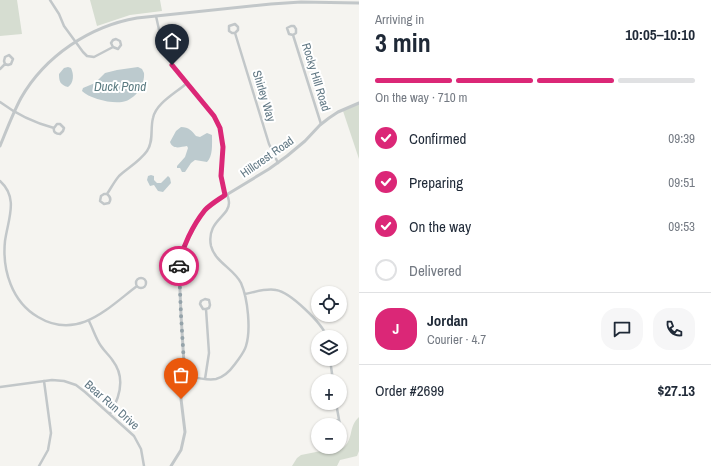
<!DOCTYPE html>
<html lang="en">
<head>
<meta charset="utf-8">
<style>
  :root { --surface:#fff; --page:#f6f6f7; --text:#1f2937; --muted:#747a83; --line:#e0e1e3; --accent:#db2777 }
  body { margin:0; font-family:"Archivo Narrow",sans-serif; background:var(--page); color:var(--text); height:100vh; display:flex; flex-direction:column; font-size:15px; white-space:nowrap }
  * { box-sizing:border-box; margin:0 }
  p { font-size:13px; color:var(--muted) }
  .icon { flex:none; width:22px; height:22px; fill:none; stroke:currentColor; stroke-width:2; stroke-linecap:round; stroke-linejoin:round }
  .map { position:relative; flex:1; overflow:hidden }
  .drawer { display:flex; flex-direction:column; background:var(--surface); width:352px }
  .drawer>* { flex:none }
  .tools { position:absolute; left:311px; top:286px; display:grid; gap:8px }
  .tools a { display:grid; place-items:center; width:36px; height:36px; border-radius:50%; background:var(--surface); box-shadow:0 1px 3px #0004; font-size:20px }
  .pin { position:absolute; display:grid; place-items:center; width:34px; height:34px; color:#fff; margin:-41px -17px; border-radius:50% 50% 50% 0; rotate:-45deg; box-shadow:0 0 4px #0007 }
  .pin .icon { rotate:45deg }
  .courier { position:absolute; display:grid; place-items:center; width:40px; height:40px; margin:-20px; border:3px solid #db2777; border-radius:50%; background:#fff; color:#222; box-shadow:0 1px 5px #0007 }
  .summary em { font-style:normal; font-weight:800 }
  .summary div { display:flex; flex-direction:column-reverse }
  .summary { display:flex; align-items:center; justify-content:space-between; height:68px; padding:0 16px }
  h1 { font-size:26px; font-weight:800; line-height:30px }
  .bar { display:grid; grid-template-columns:repeat(4,1fr); gap:6px 4px; align-content:center; height:48px; padding:0 16px }
  .bar i { height:5px; border-radius:3px; background:var(--line) }
  .bar .current { background:var(--accent) }
  .bar p { grid-column:span 4 }
  .line { display:flex; align-items:center; gap:10px; padding:0 16px; border-top:1px solid var(--line) }
  .line div { flex:1 }
  .round { display:grid; place-items:center; flex:none; width:42px; height:42px; border-radius:16px; background:var(--page) }
  ol { padding:0 16px; list-style:none }
  li { display:flex; align-items:center; gap:12px; height:44px }
  li p { margin-inline-start:auto }
  li .icon { padding:4px; border-radius:50%; background:var(--accent); color:#fff; stroke-width:4 }
  li:last-child { color:var(--muted) }
  li i { width:22px; height:22px; border:2px solid var(--line); border-radius:50% }
  main { display:flex; flex:1; min-height:0 }
  .map>svg:first-child { display:block }
  .green { fill:#d6ddd1 }
  .water { fill:#bccace }
  .lines { fill:none; stroke-linecap:round; stroke-linejoin:round }
  .minor { stroke:#c2c7c9; stroke-width:2.5 }
  .tertiary { stroke:#c2c7c9; stroke-width:3 }
  .done { stroke:#95a3aa; stroke-width:4; stroke-dasharray:0 7.2 }
  .route { stroke:#db2777; stroke-width:5 }
  .labels { text-anchor:middle; dominant-baseline:central; stroke-width:4; stroke-linejoin:round; paint-order:stroke }
  .street-label { font-size:12px; fill:#617884; stroke:#fff }
  .water-label { font-size:13px; font-style:italic; fill:#5c7c82; stroke:#fff }
</style>
</head>
<body>
<main>
<div class="map">
<svg width="359" height="466" viewBox="0 0 359 466">
  <rect width="100%" height="100%" fill="#f5f4f0"/>
  <path class="green" d="M0,0H17L22,34L0,36Z
    M90,0H160L162,11L130,15L97,26Z
    M359,104V159L343,111Z
    M359,417V451L357,456L340,460L337,466H292L297,458L301,455L321,451L328,448H343C354,439 348,427 359,417Z"/>
  <path class="water" d="M68,67L71,68C74,74 74,83 68,87C60,85 59,81 59,74L64,68Z
    M138,67L142,69L144,73C145,84 137,97 126,101C115,105 90,99 82,91L83,88L95,83L105,73L117,70Z
    M181,127C189,127 192,131 196,136L200,137L207,133L212,135C212,144 213,156 207,162L195,160L191,163L185,172H182L180,168H177V166L185,157L188,148L187,146C180,147 173,150 170,142L176,131Z
    M151,175L154,176V180L157,183H161L168,176L170,178L171,183L163,192L158,191L154,185L150,186L147,180L148,176Z"/>
  <g class="lines">
    <path class="minor" d="M50,0L59,14L64,26L83,52L87,56L94,57L113,47L118,49L121,45L120,41L116,39L113,40L111,43L113,47
      M156,16L163,48L168,59L214,116L220,129L223,147L221,176L225,195
      M235,33H232L229,31V26L235,24L238,27V30L235,33L269,144L278,163
      M293,35L289,34L287,28L291,26H294L296,29V33L293,35L321,124
      M0,69L5,64L8,65L11,64L13,59L9,55L5,57L4,61L5,64
      M0,102C16,114 35,123 54,128C53,132 56,134 60,134L63,131L64,128L60,124H57L54,128
      M0,181C19,198 8,219 5,241C2,270 12,302 38,317C78,341 108,308 137,286
      M107,194C111,197 111,200 109,203L104,204L100,201L101,196L104,194H107C111,188 114,182 119,176C128,168 140,161 147,151C154,141 150,129 153,118C156,103 176,93 187,83
      M136 283a5 5 0 1 1 10 0a5 5 0 1 1-10 0Z
      M245,294C255,292 266,288 276,290C290,292 322,323 327,337
      M89,321C93,329 96,339 101,346C105,352 110,356 113,361C126,378 120,397 110,414
      M330,359L333,381
      M183,375C193,377 206,381 216,379C224,377 230,371 235,364C239,358 244,353 246,346C251,330 248,299 241,283C234,269 215,262 211,246C206,221 229,217 229,203C229,200 228,197 227,194
      M205,379L209,353L206,309L209,308L210,305L209,300L205,299L201,301L200,304L203,309H206
      M0,387L52,380L64,381L76,385L85,392L134,436L141,449L144,466
      M336,403L340,425
      M330,425L332,422L339,420
      M39,466L48,450L51,433L44,381"/>
    <path class="tertiary" d="M0,146C7,129 13,113 21,98C45,56 90,26 137,18L271,4L301,2L359,3
      M171,466L181,450L185,432L181,399L184,364L181,315L179,267L184,249L188,239L201,215L213,203L269,169L287,156L305,141L320,125L329,118L338,112L359,103"/>
  </g>
  <g class="lines">
    <path class="done" d="M179,266L181,315L184,364L181,399"/>
    <path class="route" d="M172,65L214,116L220,128L223,147L221,176L225,195C218,200 211,204 205,210C193,225 182,247 179,266"/>
  </g>
  <g class="labels">
    <g class="street-label">
      <text transform="translate(316 77) rotate(73)">Rocky Hill Road</text>
      <text transform="translate(264 96) rotate(73)">Shirley Way</text>
      <text transform="translate(267 157) rotate(-35)">Hillcrest Road</text>
      <text transform="translate(112 405) rotate(41)">Bear Run Drive</text>
    </g>
    <g class="water-label">
      <text x="120" y="86">Duck Pond</text>
    </g>
  </g>
</svg>
<div class="tools">
<a><svg class="icon" aria-label="locate" viewBox="0 0 24 24"><circle cx="12" cy="12" r="6"/><path d="M12 2v4M12 18v4M2 12h4M18 12h4"/></svg></a>
<a><svg class="icon" aria-label="layers" viewBox="0 0 24 24"><path d="M12 4l9 5-9 5-9-5zM3 14l9 5 9-5"/></svg></a>
<a>+</a>
<a>−</a>
</div>
<div class="pin" style="left:181px;top:399px;background:#ea580c"><svg class="icon" aria-label="bag" viewBox="0 0 24 24"><path d="M5 8h14l-1 12H6zM9 8a3 3 0 0 1 6 0"/></svg></div>
<div class="pin" style="left:172px;top:65px;background:#1f2937"><svg class="icon" aria-label="home" viewBox="0 0 24 24"><path d="M3 11l9-7 9 7M6 9v11h12V9"/></svg></div>
<div class="courier" style="left:179px;top:266px"><svg class="icon" aria-label="car" viewBox="0 0 24 24"><path d="M5 17H2v-5l4-1 3-4h7l3 4 3 1v5h-3M9 17h6M6 11h13"/><circle cx="7" cy="17" r="2"/><circle cx="17" cy="17" r="2"/></svg></div>
</div>
<section class="drawer">
<div class="summary"><div><h1>3 min</h1><p>Arriving in</p></div><em>10:05–10:10</em></div>
<div class="bar"><i class="current"></i><i class="current"></i><i class="current"></i><i></i><p>On the way · 710 m</p></div>
<ol>
<li><svg class="icon" aria-label="check" viewBox="0 0 24 24"><path d="M5 12l5 5 9-10"/></svg>Confirmed<p>09:39</p></li>
<li><svg class="icon" aria-label="check" viewBox="0 0 24 24"><path d="M5 12l5 5 9-10"/></svg>Preparing<p>09:51</p></li>
<li><svg class="icon" aria-label="check" viewBox="0 0 24 24"><path d="M5 12l5 5 9-10"/></svg>On the way<p>09:53</p></li>
<li><i></i>Delivered</li>
</ol>
<div class="line" style="height:72px"><b class="round" style="background:var(--accent);color:#fff">J</b><div><b>Jordan</b><p>Courier · 4.7</p></div><a class="round"><svg class="icon" aria-label="chat" viewBox="0 0 24 24"><path d="M4 5h16v11H9l-5 4z"/></svg></a><a class="round"><svg class="icon" aria-label="phone" viewBox="0 0 24 24"><path d="M5 4h4l2 5-3 2q2 4 5 5l2-3 5 2v4C11 20 4 13 5 4z"/></svg></a></div>
<div class="line" style="height:52px"><div>Order #2699</div><b>$27.13</b></div>
</section>
</main>
</body>
</html>
